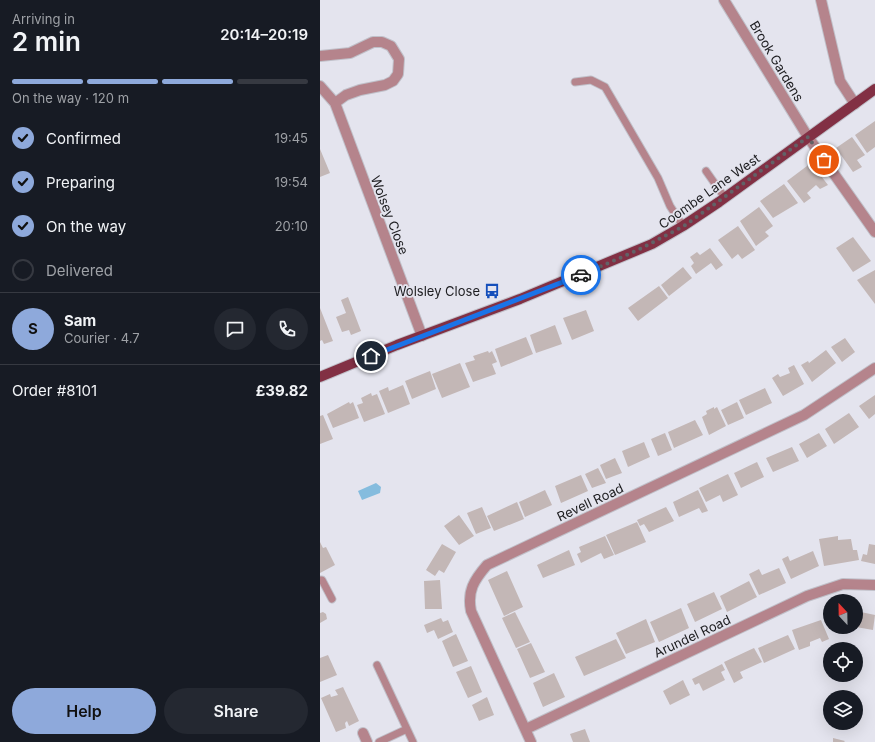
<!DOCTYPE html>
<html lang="en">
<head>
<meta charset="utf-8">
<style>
  :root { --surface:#171b24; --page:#242831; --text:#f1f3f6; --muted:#9ea1a6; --line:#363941; --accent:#8ea9db }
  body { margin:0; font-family:Inter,sans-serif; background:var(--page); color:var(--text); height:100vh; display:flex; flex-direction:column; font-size:15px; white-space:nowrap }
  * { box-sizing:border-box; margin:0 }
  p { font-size:13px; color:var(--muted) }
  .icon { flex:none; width:22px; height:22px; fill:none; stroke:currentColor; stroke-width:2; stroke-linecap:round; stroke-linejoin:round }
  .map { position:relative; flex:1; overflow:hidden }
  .side { display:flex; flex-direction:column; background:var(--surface); width:320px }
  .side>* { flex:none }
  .needle { width:26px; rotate:338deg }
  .buttons { position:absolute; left:503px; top:594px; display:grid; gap:8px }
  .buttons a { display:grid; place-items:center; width:40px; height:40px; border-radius:50%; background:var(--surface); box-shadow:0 4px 16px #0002; font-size:20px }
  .pin { position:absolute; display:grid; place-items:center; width:34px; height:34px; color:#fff; margin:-17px; border:2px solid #fff; border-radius:50%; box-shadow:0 1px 4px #0007 }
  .courier { position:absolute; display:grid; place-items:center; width:40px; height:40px; margin:-20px; border:3px solid #1a73e8; border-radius:50%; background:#fff; color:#222; box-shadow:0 1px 5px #0007 }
  .summary em { font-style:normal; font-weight:600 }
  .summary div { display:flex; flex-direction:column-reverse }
  .summary { display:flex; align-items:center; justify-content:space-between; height:68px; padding:0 12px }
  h1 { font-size:26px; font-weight:600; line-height:30px }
  .bar { display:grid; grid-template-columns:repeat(4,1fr); gap:6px 4px; align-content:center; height:48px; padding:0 12px }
  .bar i { height:5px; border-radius:3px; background:var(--line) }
  .bar .current { background:var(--accent) }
  .bar p { grid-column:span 4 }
  .line { display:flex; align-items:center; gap:10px; padding:0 12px; border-top:1px solid var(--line) }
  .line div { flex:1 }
  .round { display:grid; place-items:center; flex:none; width:42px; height:42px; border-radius:21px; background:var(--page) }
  ol { padding:0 12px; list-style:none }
  li { display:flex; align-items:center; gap:12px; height:44px }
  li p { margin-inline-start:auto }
  li .icon { padding:4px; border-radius:50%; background:var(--accent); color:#111; stroke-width:4 }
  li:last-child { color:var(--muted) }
  li i { width:22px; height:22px; border:2px solid var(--line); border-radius:50% }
  .primary-button { display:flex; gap:8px; margin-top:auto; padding:8px 12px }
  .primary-button a { flex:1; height:46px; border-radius:24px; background:var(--accent); color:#111; font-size:16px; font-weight:600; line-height:46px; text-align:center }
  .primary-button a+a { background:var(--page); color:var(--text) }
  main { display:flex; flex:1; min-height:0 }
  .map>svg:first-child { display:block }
  .water { fill:#85bcde }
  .building { fill:#c3b7b6 }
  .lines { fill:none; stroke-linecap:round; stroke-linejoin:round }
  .service-casing { stroke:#c0c0c9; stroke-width:9 }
  .minor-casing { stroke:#c0c0c9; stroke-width:12 }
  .tertiary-casing { stroke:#c0c0c9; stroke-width:12 }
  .primary-casing { stroke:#c0c0c9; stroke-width:12 }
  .service { stroke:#b5848c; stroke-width:7 }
  .minor { stroke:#b5848c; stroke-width:10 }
  .tertiary { stroke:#b5848c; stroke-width:10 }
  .primary { stroke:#823044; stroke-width:10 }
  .done { stroke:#626267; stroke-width:4; stroke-dasharray:0 7.2 }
  .route { stroke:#1a73e8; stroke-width:5 }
  .labels { text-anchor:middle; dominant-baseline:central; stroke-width:3.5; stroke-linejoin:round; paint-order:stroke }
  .street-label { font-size:13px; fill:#1c1c1f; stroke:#e4e4ee }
  .poi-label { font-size:13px; fill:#1c1c1f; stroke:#e4e4ee; text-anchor:end }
</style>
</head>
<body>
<main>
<section class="side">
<div class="summary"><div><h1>2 min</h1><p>Arriving in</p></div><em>20:14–20:19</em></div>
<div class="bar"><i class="current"></i><i class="current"></i><i class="current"></i><i></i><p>On the way · 120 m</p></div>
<ol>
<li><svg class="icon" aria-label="check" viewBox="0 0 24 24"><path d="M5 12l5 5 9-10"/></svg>Confirmed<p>19:45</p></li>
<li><svg class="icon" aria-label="check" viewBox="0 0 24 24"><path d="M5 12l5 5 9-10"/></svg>Preparing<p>19:54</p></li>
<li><svg class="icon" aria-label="check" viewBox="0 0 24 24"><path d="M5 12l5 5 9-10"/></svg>On the way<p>20:10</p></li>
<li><i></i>Delivered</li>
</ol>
<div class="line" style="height:72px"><b class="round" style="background:var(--accent);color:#111">S</b><div><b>Sam</b><p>Courier · 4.7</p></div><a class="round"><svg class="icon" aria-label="chat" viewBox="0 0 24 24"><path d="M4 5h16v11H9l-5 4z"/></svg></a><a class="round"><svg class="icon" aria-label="phone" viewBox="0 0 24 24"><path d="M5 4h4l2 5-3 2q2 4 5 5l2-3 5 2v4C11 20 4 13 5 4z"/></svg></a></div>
<div class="line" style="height:52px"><div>Order #8101</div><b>£39.82</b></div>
<div class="primary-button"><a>Help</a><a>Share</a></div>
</section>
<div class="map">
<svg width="555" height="742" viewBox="0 0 555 742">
  <rect width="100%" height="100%" fill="#e4e4ee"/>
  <path class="water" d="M56,483L61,487L60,493L42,500L38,491Z"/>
  <path class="building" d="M555,121V147L547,153L535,135Z
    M532,137L545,155L537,160L542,167L533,172L516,148Z
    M0,149L10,173L0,177Z
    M491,163L508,185L500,189L496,185L487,193L491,198L484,203L467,181Z
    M464,184L478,203L453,218L440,201Z
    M439,207L453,226L445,232L449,236L436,246L420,221Z
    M418,226L435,250L422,259L418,254L412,259L398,240Z
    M533,237L551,261L533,272L516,248Z
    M390,248L403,265L396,270L391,263L376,274L371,266L374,263L370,257L377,252L380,255Z
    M363,267L372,278L349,296L341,285Z
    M555,270V304L537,280Z
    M339,286L348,298L318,321L308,308Z
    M28,297L41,331L31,335L29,330L22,332L16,317L26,313L21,300Z
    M0,308L13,341L4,344L2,340L0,341Z
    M266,310L274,331L252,340L243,318Z
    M235,325L242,344L216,353L210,335Z
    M206,337L213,354L181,367L175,349Z
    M525,338L535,352L522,362L511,347Z
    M506,350L516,363L492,382L481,365L488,361L489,363Z
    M168,351L169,353L172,351L177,362L172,364L176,374L153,382L145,363L155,360L153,356Z
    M140,363L150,387L122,398L112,374Z
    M474,365L484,384L463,396L452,378L458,374L460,377L470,373L468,368Z
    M110,371L116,389L92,399L85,381Z
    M83,385L90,404L68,413L59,391L68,387L69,391Z
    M445,388L452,403L426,415L419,400Z
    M51,393L52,396L57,394L65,414L44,422L37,405L43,403L41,398Z
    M555,395V414L549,419L539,406Z
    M29,402L30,404L33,402L39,418L13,428L7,414Z
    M417,402L424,418L408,425L401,410Z
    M394,407V409L397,407L406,426L389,435L382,417L387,414L386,411Z
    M529,413L539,427L514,444L505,429Z
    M3,415L13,439L0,444V416Z
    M375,420L383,435L354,448L348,432Z
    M345,433L352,450L338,456L331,439Z
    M499,433L507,446L487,458L479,444Z
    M324,442L330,457L308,467L302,451Z
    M472,447L479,461L453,472L446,458Z
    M295,458L302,473L286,479L280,465Z
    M437,462L444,477L421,488L414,473Z
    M278,468L286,483L272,488L265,474Z
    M408,474L418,495L403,502L400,495L386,502L379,488Z
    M261,475L268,491L241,503L235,486Z
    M225,490L232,505L205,517L199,502Z
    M378,490L388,511L382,513L379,508L359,517L353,502Z
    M197,502L204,519L174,531L167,516Z
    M162,507L171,528L156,534L147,513Z
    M346,507L354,521L329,532L324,524L320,526L317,520Z
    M139,515L154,536L139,545L124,526Z
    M317,522L326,542L295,555L286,535Z
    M285,536L294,555L284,559L281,553L261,563L257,554L261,552L259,547Z
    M518,536V540L531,539L533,550H537L539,560L504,566L499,539Z
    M0,542L3,548L6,547L15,565L0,573Z
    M122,544L136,552L124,573L119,570L115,576L106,570Z
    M549,544L555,545V564L541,561L543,554L547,555Z
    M249,550L255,565L223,578L217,565Z
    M493,551L499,566L471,579L462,559L468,556L470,561Z
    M459,568L466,583L439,595L429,574L439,569L442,575Z
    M187,571L203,607L184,616L168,580Z
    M120,580L122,609H105L104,581Z
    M429,581L437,597L407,612L400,596Z
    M394,592L402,609L375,622L367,604Z
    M361,608L369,628L339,642L330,622Z
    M536,611L555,615L553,630L536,627Z
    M3,612L6,614L7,619L0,623V613Z
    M195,612L210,642L196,648L182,618Z
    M121,618L123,622L128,620L133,632L118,639L114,630L107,633L104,625Z
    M326,619L335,642L306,654L296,633Z
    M501,620L509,639L502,642L500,638L490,642V646L479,650L472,630Z
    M136,634L148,661L133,667L122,641Z
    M468,635L475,649L444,663L438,648Z
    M296,639L306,658L264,676L255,657Z
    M211,643L225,672L210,678L197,649Z
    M434,648L442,662L420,672L423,678L414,683L404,662Z
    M8,655L17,675L0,682V658Z
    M402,664L405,670L401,672L405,680L383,691L379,683L375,685L372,679Z
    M151,666L162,692L148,698L136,672Z
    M234,673L245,697L223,707L213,683Z
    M363,680L370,695L350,705L343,691Z
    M23,687L39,721L29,726L27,721L25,723L26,728L16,732L1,698L10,694L11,697L18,695L15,690Z
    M167,697L174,715L159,721L152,705Z
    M265,729L270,742H253L250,734Z
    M513,738L525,741L524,742H513Z"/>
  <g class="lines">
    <defs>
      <path id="service" d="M255,82L271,80L285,87L338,178L350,206L363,226
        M386,171L405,198
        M0,580H2L12,599
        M57,665L93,742
        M59,742L87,729"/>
      <path id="minor" d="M404,0L488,137
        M501,0L520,81L535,104
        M0,56L30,53L53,42H62L71,46L79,59L78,74L73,81L65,85L40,90L26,95L15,103
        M0,86L15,103L102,336
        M206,729L487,596L523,584L555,585
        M43,733L47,742
        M211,742L151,611C147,591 154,580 167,565L484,415L555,368"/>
      <path id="tertiary" d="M488,137L555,232"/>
      <path id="primary" d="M0,377L77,345L200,299L332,244L363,226L399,202L555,89"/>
    </defs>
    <use href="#service" class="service-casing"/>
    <use href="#minor" class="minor-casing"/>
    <use href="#tertiary" class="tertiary-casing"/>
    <use href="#primary" class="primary-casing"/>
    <use href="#service" class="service"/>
    <use href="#minor" class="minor"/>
    <use href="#tertiary" class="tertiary"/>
    <use href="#primary" class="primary"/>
  </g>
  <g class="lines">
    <path class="done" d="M261,275L318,250L364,226L488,137L504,160"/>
    <path class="route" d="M51,356L261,275"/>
  </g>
  <defs>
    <symbol id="bus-bare" viewBox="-9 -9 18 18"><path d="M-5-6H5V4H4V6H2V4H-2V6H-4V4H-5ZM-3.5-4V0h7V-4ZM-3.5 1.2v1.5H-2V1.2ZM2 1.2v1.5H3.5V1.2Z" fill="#154fbb" stroke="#e4e4ee" stroke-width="2.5" paint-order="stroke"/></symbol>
  </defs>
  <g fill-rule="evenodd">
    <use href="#bus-bare" x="161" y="280" width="22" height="22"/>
  </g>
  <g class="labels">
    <g class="street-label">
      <text transform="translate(457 61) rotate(59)">Brook Gardens</text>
      <text transform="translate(389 191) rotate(-35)">Coombe Lane West</text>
      <text transform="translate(70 215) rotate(69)">Wolsey Close</text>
      <text transform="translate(270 502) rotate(-25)">Revell Road</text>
      <text transform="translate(372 636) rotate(-25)">Arundel Road</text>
    </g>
    <g class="poi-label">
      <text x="160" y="291">Wolsley Close</text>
    </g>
  </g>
</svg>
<div class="buttons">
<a><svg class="needle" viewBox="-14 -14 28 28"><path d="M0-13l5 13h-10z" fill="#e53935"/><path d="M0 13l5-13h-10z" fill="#9ea1a6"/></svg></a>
<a><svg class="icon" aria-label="locate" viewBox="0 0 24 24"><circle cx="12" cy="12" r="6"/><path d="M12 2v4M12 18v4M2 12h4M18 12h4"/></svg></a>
<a><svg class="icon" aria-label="layers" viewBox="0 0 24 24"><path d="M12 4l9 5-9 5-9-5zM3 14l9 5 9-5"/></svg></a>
</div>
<div class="pin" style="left:504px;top:160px;background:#ea580c"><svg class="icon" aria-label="bag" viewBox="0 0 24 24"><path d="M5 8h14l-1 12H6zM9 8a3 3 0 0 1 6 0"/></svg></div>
<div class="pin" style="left:51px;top:356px;background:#1f2937"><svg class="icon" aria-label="home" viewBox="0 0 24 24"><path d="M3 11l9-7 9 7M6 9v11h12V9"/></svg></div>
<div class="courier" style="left:261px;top:275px"><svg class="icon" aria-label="car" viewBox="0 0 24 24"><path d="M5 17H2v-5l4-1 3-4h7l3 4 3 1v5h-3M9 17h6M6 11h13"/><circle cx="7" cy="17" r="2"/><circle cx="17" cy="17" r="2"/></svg></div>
</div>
</main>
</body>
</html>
